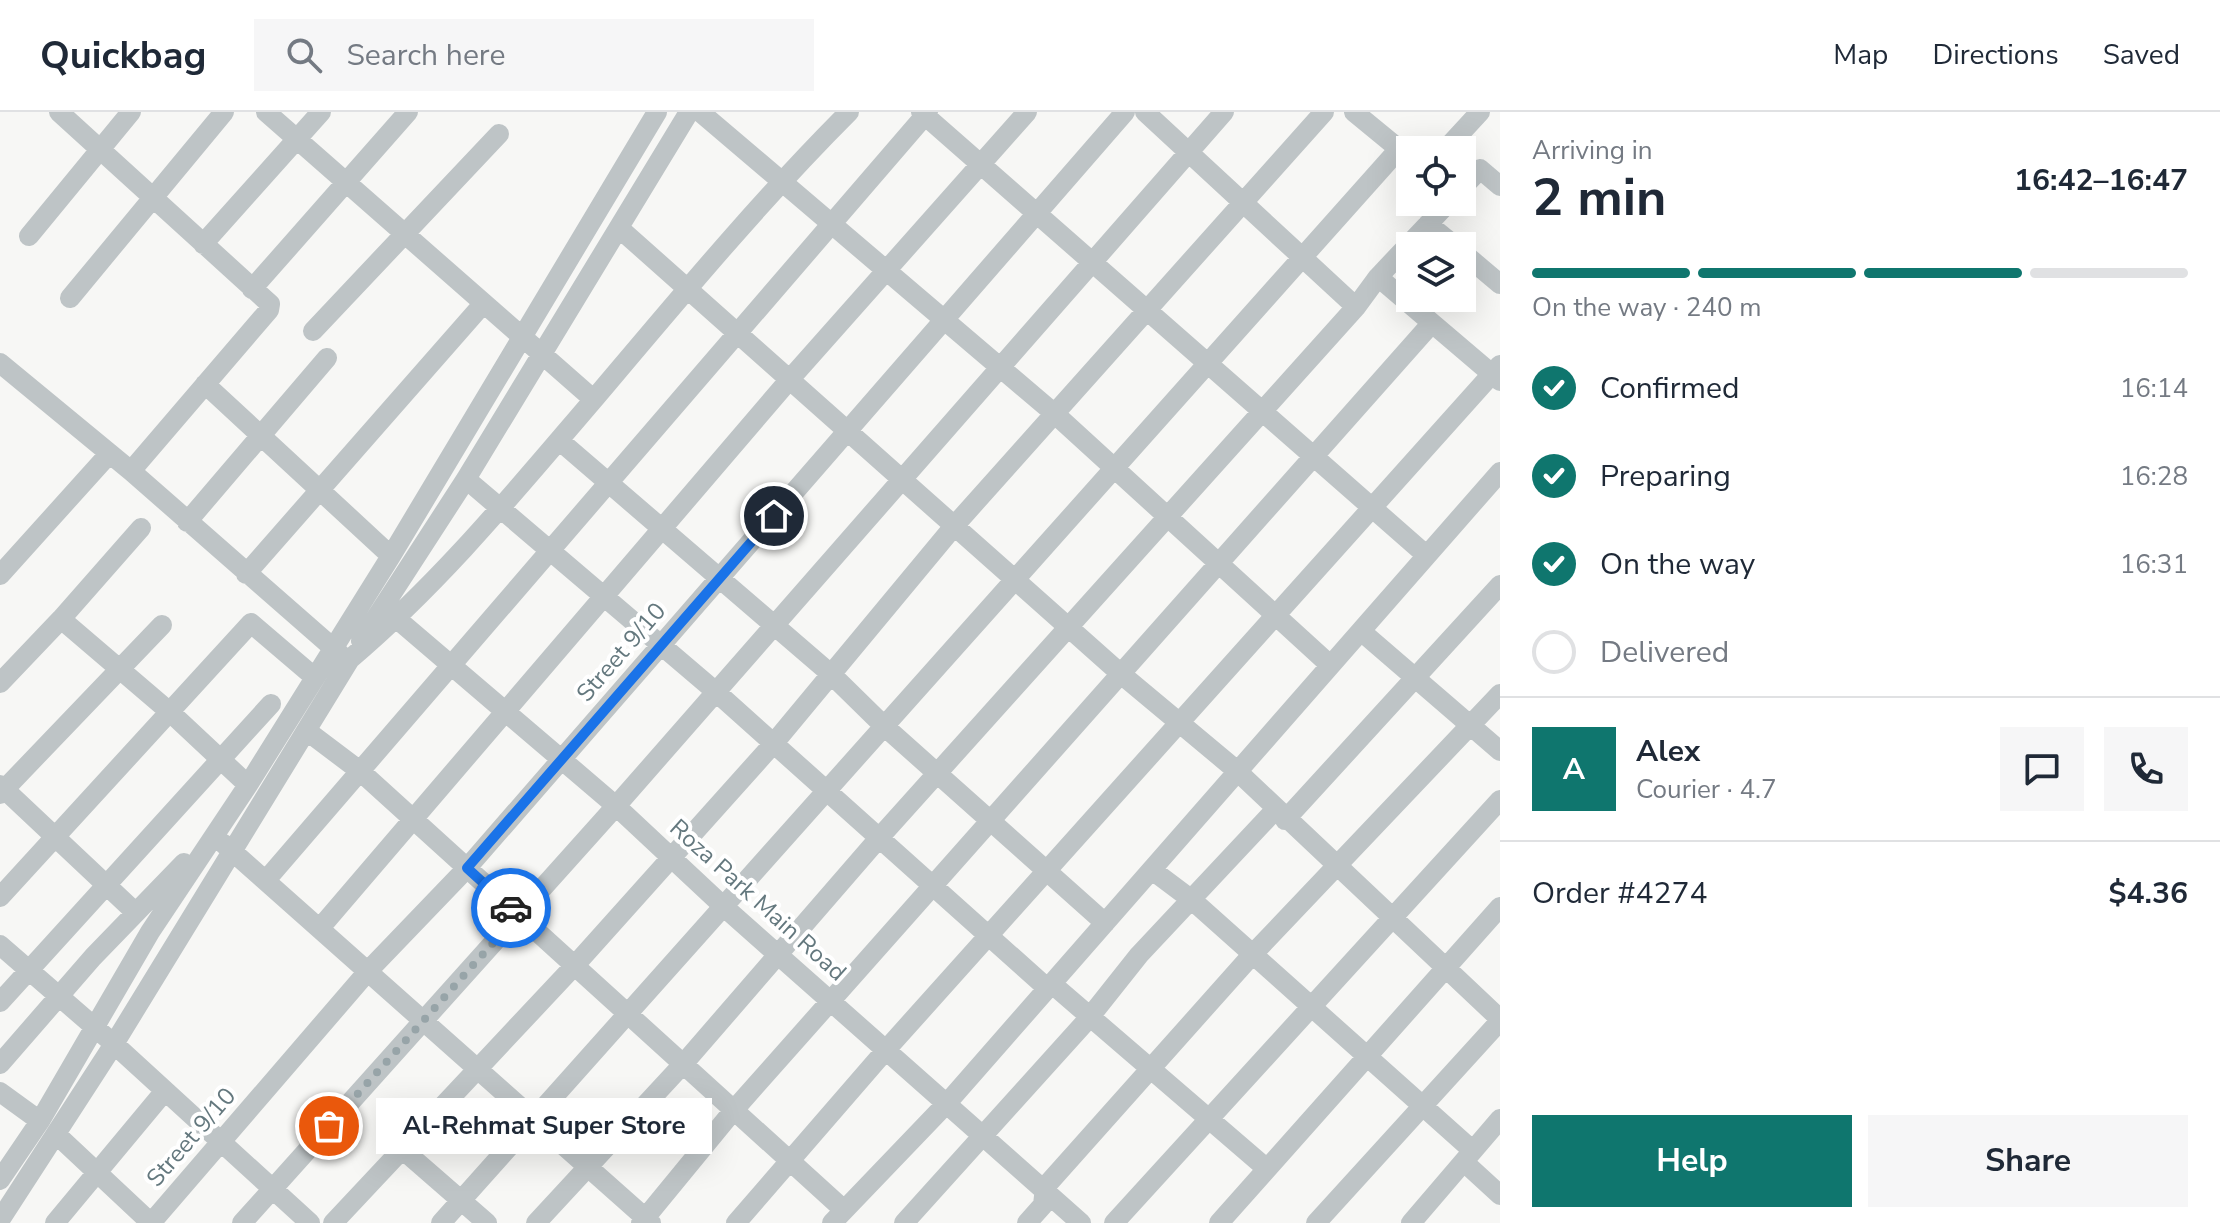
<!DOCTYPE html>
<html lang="en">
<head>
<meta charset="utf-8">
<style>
  :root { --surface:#fff; --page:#f6f6f7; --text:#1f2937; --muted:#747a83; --line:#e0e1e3; --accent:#0f766e }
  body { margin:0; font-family:"Nunito Sans",sans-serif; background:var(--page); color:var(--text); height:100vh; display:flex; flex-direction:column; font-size:30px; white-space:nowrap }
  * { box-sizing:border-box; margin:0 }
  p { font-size:26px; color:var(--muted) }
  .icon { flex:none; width:44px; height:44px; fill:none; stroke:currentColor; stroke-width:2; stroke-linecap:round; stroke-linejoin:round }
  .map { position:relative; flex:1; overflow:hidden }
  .panel { display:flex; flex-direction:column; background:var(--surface); width:720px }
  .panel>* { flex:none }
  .fabs { position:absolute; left:1396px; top:24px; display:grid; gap:16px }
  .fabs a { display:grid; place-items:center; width:80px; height:80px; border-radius:0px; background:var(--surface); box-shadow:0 8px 32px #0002; font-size:40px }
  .pin { position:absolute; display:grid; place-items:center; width:68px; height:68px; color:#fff; margin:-34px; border:4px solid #fff; border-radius:50%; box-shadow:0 2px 8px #0007 }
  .courier { position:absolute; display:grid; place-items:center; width:80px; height:80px; margin:-40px; border:6px solid #1a73e8; border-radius:50%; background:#fff; color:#222; box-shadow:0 2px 10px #0007 }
  .bubble { position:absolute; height:56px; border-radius:0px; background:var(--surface); box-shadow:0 8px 32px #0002; font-size:26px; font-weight:700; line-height:56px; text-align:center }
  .overview em { font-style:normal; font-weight:700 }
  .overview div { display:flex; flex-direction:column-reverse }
  .overview { display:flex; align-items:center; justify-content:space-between; height:136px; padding:0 32px }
  h1 { font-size:52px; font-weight:700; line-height:60px }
  .bar { display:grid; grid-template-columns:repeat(4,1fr); gap:12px 8px; align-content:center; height:96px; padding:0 32px }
  .bar i { height:10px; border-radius:6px; background:var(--line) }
  .bar .selected { background:var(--accent) }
  .bar p { grid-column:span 4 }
  .line { display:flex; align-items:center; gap:20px; padding:0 32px; border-top:2px solid var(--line) }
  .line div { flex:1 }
  .round { display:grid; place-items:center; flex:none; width:84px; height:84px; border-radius:0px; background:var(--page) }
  ol { padding:0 32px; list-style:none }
  li { display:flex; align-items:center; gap:24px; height:88px }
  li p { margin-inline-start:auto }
  li .icon { padding:8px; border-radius:50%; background:var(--accent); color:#fff; stroke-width:4 }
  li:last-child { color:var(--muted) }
  li i { width:44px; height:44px; border:4px solid var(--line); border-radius:50% }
  .primary-button { display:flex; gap:16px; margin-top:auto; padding:16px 32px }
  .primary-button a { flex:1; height:92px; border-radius:0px; background:var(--accent); color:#fff; font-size:32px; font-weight:700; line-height:92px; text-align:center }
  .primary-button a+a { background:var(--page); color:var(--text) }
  header { display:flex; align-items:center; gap:48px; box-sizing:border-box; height:112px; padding:0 40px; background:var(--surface); border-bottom:2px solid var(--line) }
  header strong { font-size:38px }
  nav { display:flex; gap:44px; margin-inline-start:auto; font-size:28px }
  .search { width:560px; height:72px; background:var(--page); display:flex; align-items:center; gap:20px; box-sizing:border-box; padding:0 28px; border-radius:0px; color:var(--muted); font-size:30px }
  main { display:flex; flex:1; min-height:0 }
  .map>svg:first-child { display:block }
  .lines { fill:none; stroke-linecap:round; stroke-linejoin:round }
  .minor { stroke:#bec4c6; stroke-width:20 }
  .done { stroke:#97a4a8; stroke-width:8; stroke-dasharray:0 14.4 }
  .route { stroke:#1a73e8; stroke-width:10 }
  .labels { text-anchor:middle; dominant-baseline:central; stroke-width:8; stroke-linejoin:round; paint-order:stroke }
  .street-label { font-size:24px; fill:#64787e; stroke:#fff }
</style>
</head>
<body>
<header>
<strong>Quickbag</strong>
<div class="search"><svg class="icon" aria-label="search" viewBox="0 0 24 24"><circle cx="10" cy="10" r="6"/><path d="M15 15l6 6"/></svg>Search here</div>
<nav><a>Map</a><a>Directions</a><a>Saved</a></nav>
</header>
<main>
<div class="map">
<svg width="1500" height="1111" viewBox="0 0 1500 1111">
  <rect width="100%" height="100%" fill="#f7f7f5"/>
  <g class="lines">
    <path class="minor" d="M59,0L270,192L269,198L131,359
      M266,0L593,287
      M700,0L1055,302L1330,553
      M921,0L1426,443
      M1145,0L1356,195
      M1354,0L1410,46
      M1445,38L1480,0
      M1462,76L1480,57L1500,74
      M1428,112L1455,134
      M619,116L1121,562L1236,658L1500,907
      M29,124L131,0
      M203,132L321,0
      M1462,140L1500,172
      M1378,165L1500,269
      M252,177L408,0
      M70,186L224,0
      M313,219L499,22
      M0,251L131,359L340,542
      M205,272L391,444
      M560,329L832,563L884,614L1105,811
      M466,367L715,579L1047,876
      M187,410L327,246
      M246,462L483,192
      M0,463L109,342
      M61,507L141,416
      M397,507L616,694L723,794L1081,1111
      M1362,520L1500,639
      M361,529L466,367L689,0
      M0,571L61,507L171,601L248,673
      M307,619L360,659L844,1098
      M0,673L135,800
      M0,682L162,513
      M1285,708L1500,473
      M224,732L651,1111
      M1152,758L1192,788L1472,1038
      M267,767L928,0
      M0,785L251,511L313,564
      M320,816L790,267L1027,0
      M0,833L114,932L310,1111
      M1051,871L1267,1057
      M0,890L271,592
      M0,952L93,845L184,751
      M0,980L40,1009
      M57,1023L151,1111
      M402,1037L487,1111
      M1464,1050L1500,1083
      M0,1068L40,1009L150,820L248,673L391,444L657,0
      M0,1108L114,932L350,547C442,469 517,377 595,286C677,189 759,90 849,0
      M55,1111L164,980
      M151,1111L369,858L467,756L1125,0
      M242,1111L616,694L1224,0
      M333,1111L576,852L774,631L955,413L1324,0
      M441,1111L1399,37
      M536,1111L685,950L879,726L1356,195L1378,165L1449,90
      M641,1111L733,999L1431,212
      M736,1111L885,939L1500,253
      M832,1111L948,990L1500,360
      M904,1111L1089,906L1139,843L1275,698
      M1027,1111L1043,1093L1045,1075L1251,844L1500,582
      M1114,1111L1500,688
      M1219,1111L1500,795
      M1316,1111L1500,909
      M1411,1111L1500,1007"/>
  </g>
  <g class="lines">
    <path class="done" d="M329,1014L518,803L511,796"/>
    <path class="route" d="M511,796L467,756L774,404"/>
  </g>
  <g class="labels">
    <g class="street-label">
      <text transform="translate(621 540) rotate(-49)">Street 9/10</text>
      <text transform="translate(758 788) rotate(42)">Roza Park Main Road</text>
      <text transform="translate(191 1025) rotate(-49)">Street 9/10</text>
    </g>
  </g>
</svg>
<div class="fabs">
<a><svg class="icon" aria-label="locate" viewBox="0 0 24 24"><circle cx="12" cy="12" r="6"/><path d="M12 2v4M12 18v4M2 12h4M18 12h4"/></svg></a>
<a><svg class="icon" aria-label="layers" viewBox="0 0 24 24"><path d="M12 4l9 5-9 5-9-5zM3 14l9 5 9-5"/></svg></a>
</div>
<div class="pin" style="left:329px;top:1014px;background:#ea580c"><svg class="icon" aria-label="bag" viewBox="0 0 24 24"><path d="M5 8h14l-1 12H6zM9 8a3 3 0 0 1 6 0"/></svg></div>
<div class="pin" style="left:774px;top:404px;background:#1f2937"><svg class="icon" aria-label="home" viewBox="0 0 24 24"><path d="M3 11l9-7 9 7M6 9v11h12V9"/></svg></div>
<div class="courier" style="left:511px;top:796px"><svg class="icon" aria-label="car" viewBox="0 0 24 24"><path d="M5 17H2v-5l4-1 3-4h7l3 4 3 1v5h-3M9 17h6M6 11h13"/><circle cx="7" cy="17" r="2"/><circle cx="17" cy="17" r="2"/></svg></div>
<div class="bubble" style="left:376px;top:986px;width:336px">Al-Rehmat Super Store</div>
</div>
<section class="panel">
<div class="overview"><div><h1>2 min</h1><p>Arriving in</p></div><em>16:42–16:47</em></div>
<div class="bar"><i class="selected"></i><i class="selected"></i><i class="selected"></i><i></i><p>On the way · 240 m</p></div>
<ol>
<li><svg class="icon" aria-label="check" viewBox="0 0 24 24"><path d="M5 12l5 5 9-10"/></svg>Confirmed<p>16:14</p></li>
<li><svg class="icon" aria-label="check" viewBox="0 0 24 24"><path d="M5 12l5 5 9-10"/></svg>Preparing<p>16:28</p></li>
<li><svg class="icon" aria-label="check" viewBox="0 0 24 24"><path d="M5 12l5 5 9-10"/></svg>On the way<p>16:31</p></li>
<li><i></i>Delivered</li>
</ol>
<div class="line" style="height:144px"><b class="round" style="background:var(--accent);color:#fff">A</b><div><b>Alex</b><p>Courier · 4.7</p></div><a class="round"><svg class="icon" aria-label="chat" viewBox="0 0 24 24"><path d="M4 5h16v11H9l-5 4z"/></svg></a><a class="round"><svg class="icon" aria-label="phone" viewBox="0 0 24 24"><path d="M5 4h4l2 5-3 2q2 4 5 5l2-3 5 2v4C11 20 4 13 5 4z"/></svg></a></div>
<div class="line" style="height:104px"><div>Order #4274</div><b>$4.36</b></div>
<div class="primary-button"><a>Help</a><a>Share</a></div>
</section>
</main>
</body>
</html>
